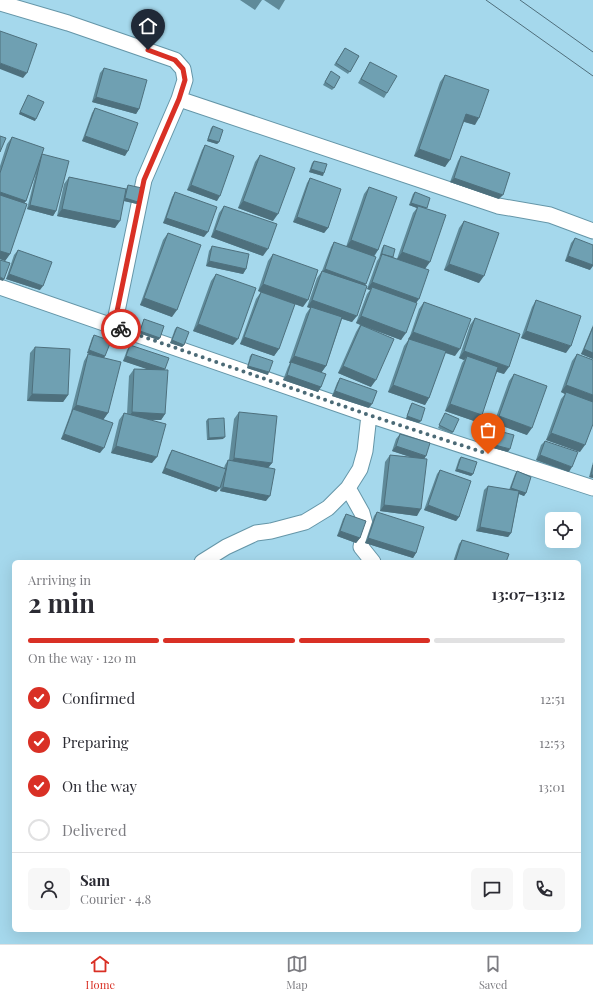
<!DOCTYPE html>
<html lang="en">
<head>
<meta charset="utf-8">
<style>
  :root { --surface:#fff; --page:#f7f7f7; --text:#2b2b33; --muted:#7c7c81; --line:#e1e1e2; --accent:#d93025 }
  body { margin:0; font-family:"Playfair Display",serif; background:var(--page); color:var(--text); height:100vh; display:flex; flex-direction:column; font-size:15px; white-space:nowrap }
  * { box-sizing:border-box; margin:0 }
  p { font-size:13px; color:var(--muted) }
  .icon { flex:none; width:22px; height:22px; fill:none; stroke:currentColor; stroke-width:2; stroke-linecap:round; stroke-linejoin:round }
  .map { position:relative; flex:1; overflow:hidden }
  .side { position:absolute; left:12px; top:560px; width:569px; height:372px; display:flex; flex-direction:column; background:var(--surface); border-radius:6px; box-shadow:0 4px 16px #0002 }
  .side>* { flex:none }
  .buttons { position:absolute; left:545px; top:512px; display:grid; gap:8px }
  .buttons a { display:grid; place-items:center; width:36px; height:36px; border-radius:6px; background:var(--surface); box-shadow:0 4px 16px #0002; font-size:20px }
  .pin { position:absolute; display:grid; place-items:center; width:34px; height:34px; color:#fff; margin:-41px -17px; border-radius:50% 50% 50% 0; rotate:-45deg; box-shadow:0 0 4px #0007 }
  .pin .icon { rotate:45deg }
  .courier { position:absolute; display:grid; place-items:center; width:40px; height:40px; margin:-20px; border:3px solid #d93025; border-radius:50%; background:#fff; color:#222; box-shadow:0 1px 5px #0007 }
  .summary em { font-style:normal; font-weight:700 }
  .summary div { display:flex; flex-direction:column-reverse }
  .summary { display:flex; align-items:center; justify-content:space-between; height:68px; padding:0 16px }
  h1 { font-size:26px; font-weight:700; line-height:30px }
  .bar { display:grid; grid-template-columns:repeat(4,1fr); gap:6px 4px; align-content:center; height:48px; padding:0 16px }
  .bar i { height:5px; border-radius:3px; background:var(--line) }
  .bar .on { background:var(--accent) }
  .bar p { grid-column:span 4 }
  .line { display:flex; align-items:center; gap:10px; padding:0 16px; border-top:1px solid var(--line) }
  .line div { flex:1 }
  .round { display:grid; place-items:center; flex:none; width:42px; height:42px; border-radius:6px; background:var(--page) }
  ol { padding:0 16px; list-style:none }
  li { display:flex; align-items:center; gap:12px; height:44px }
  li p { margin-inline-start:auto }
  li .icon { padding:4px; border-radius:50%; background:var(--accent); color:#fff; stroke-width:4 }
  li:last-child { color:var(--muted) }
  li i { width:22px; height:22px; border:2px solid var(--line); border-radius:50% }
  .tabs { display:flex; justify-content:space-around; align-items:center; height:56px; border-top:1px solid var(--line); background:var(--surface); font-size:11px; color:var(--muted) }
  .tabs a { display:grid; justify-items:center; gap:2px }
  .tabs .on { color:var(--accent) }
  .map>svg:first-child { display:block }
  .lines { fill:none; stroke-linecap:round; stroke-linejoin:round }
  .minor-casing { stroke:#6596a8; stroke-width:17 }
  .minor { stroke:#fff; stroke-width:15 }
  .tram { stroke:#4f6e7b; stroke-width:1 }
  .wall { fill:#5f8a99 }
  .shaded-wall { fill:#4e707d }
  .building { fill:#6fa0b2; stroke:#4e707d }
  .done { stroke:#4b6a76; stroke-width:4; stroke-dasharray:0 7.2 }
  .route { stroke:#d93025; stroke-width:5 }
</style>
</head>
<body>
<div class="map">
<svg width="593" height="944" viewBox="0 0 593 944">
  <rect width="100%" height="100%" fill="#a5d8ec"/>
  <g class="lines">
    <defs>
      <path id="minor" d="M0,3L68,23L175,60L183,69L185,80L179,99L144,180L114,326
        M179,99L498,206L550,215L593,231
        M0,287L369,415L593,488
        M348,488L362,513L365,524L361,547L373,562
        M202,562L226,547L256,533L271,531L305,522L328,508L348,488L360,469L365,451L369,415"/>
    </defs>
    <use href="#minor" class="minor-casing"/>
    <use href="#minor" class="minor"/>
    <path class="tram" d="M486,0L593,76
      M520,0L593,52"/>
  </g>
  <path class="wall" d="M240,0H262L255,10Z
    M264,0H285L279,10Z
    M345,48L359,56L348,74L334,65Z
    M370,62L387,93L384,98L358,83Z
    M104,68L139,109L136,114L92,102L100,73Z
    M331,71L334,88L332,90L323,85Z
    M445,75L475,125L464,122L445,167L414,156L440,82Z
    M28,95L35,121L19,114Z
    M95,108L125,156L82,141L92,113Z
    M213,126L219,142L217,144L207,141L211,128Z
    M12,137L42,155L56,211L53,216L27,209L36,173L26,201L24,203L10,254L5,261L0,259V166L7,144Z
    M205,145L217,201L187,190L202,150Z
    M260,155L273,221L238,208L255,162Z
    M461,156L499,199L450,182L458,161Z
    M314,161L323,176L309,172L312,163Z
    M69,177L126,189L128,185L138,202L137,204L124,201L115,228L57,216L64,184Z
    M310,178L328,228L324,233L293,222L307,183Z
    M369,187L378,250L374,257L365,285L352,322L342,319L326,366L321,373V387L318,392L283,380L288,367L290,363H289L306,314L310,308L307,307L317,278L322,271L331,247L334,242L346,247L364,194Z
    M175,192L204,237L163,223L172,197Z
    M415,192L426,209L425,268L416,303L401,340L365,327L371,387L338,373L356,332L360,325L356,323L367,294L370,290L367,289L377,261L379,258L382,248L384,245L393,257L397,259L413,213L417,208L409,205L413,194Z
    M224,206L263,256L211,237L219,213Z
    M464,221L479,283L444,270L459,228Z
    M168,233L172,317L140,305L163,240Z
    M575,238L590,270L565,261L571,243Z
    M212,246L246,269L243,274L206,266L209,251Z
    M18,250L40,290L6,279L14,255Z
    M273,254L303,307L258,291L268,261Z
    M216,274L233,345L193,331L211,281Z
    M261,292L279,349L274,356L240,344L256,299Z
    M536,300L566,353L521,338L532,307Z
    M424,302L455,356L445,353L429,398L425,405L388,392L404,346L409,339L419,309Z
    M475,318L504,374L497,372L477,422L445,411L462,363L464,360L459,358L470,325Z
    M144,319L160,338L158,340L139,333L143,322Z
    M593,325V359L581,354Z
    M177,327L184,345L182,347L170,343L175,329Z
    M94,335L104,358L108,413L103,420L100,453L61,439L71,412L84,361L88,354L99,357L87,353L92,338Z
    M130,345L165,369L164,370L165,414L161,420H150L152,463L111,453L119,420L124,413L127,414L129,376L134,369H148L123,361L127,350Z
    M35,347L68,395L63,402L27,401L30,353Z
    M252,354L268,375L247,368L250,356Z
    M577,354L580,452L546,440L561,399L565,394L561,392L572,361Z
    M514,374L527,435L494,423L509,381Z
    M340,378L369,408L332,396L337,383Z
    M412,403L419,423L406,419L410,406Z
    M239,412L272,463L268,468L266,501L220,491L221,483L220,488L216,492L162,473L169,455L172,450L224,468L225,465L228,460H229L234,419Z
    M445,413L453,432L452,434L438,428Z
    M208,419L223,439L207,440L206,421Z
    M499,431L508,452L493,448L497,433Z
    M400,434L424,459L417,516L380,511L385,462L390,455L410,457L392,451L396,439Z
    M545,441L569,472L536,460L541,445Z
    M461,457L473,474L471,476L455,471L459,459Z
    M593,462V478L589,477Z
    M440,470L459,517L456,521L424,510L437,474Z
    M517,471L526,493L524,496L519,494L511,533L508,537L476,531L484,490L488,486L509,490L515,474Z
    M377,512L416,553L413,558L365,543L374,516Z
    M346,514L360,538L356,543L337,536L343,519Z
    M462,540L506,562H453L459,544Z"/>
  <path class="shaded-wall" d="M0,63L27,73L23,78L0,69Z
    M96,97L139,109L136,114L92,102Z
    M20,112L36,119L35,121L19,114Z
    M466,114L479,118L475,125L462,121Z
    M85,136L128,151L125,156L82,141Z
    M208,139L219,142L217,144L207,141Z
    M419,149L450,160L445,167L414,156Z
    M311,169L324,173L323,176L309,172Z
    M454,178L503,195L499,199L450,182Z
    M191,185L220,196L217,201L187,190Z
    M0,192L26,201L21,207L0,200Z
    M125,198L138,202L137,204L124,201Z
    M243,201L278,214L273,221L238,208Z
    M411,203L427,208L418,206L417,208L409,205Z
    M30,205L56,211L53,216L27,209Z
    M62,209L120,221L115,228L57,216Z
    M297,217L328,228L324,233L293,222Z
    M166,218L208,232L204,237L163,223Z
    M215,230L268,249L263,256L211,237Z
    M351,240L378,250L373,257L346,247Z
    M0,251L10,254L5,261L0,259Z
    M402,252L430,262L425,269L397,259Z
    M568,256L593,265V266L590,270L565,261Z
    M209,261L246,269L243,274L206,266Z
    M449,264L484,276L479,283L444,270Z
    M325,269L366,284L363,288L321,273Z
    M9,274L43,286L40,290L6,279Z
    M0,277L4,279L3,281L0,280Z
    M372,282L419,299L414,306L372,287L370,290L367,289Z
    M263,284L308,300L303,307L258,291Z
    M144,298L177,310L172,317L140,305Z
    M312,300L357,316L352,322L310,308L311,307L310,308L307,307Z
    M361,316L406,333L401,340L356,323Z
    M198,324L238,339L233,345L193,331Z
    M140,331L160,338L158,340L139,333Z
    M526,331L571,346L566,353L521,338Z
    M413,332L460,349L455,356L408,339Z
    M244,337L279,349L274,356L240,344Z
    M172,340L184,345L182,347L170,343Z
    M584,349L593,353V359L581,354Z
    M89,350L105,356L104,359L87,353Z
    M464,351L509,367L504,374L465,361L467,356L464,360L459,358Z
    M126,356L165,369L161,374L123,361Z
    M294,356L326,366L321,373L289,363Z
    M248,366L269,372L268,375L247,368Z
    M343,366L376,380L371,387L338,373Z
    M287,375L321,387L318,392L283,380Z
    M393,385L429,398L425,405L388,392Z
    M566,385L593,395V404L566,392L565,394L561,392Z
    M335,391L372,404L369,408L332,396Z
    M32,394L68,395L63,402L27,401Z
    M450,404L482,415L477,422L445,411Z
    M76,405L108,413L103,420L73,409L71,412Z
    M132,412L165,414L161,420L127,419Z
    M407,416L421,421L419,423L406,419Z
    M499,416L532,428L527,435L494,423Z
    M551,433L585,445L580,452L546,440Z
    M64,434L104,448L100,453L61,439Z
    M225,437L223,439L207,440L209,438Z
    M495,445L510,449L508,452L493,448Z
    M116,446L157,457L152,463L111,453Z
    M396,446L426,456L423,461L392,451Z
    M540,455L572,467L569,472L536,460Z
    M234,458L272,463L267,469L229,465Z
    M165,468L220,488L216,492L162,473Z
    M457,469L473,474L471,476L455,471Z
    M591,475H593V478L589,477Z
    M223,487L270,496L266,501L220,491Z
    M511,488L526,493L524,496L509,490Z
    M384,505L421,509L417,516L380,511Z
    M428,505L459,517L456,521L424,510Z
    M480,527L511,533L508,537L476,531Z
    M340,531L360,538L356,543L337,536Z
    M368,538L416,553L413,558L365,543Z"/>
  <path class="building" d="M0,31L37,44L27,73L0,63Z
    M345,48L359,56L350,72L336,63Z
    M370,62L397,76L387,93L361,79Z
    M104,68L147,80L139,109L96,97Z
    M331,71L340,77L334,88L325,82Z
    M445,75L489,90L479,118L466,114L450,160L419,149Z
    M28,95L44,102L36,119L20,112Z
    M95,108L138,123L128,151L85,136Z
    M213,126L223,130L219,142L208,139Z
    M0,136L6,138L0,152Z
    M12,137L44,148L26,201L0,192V173Z
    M205,145L234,156L220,196L191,185Z
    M42,154L69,161L56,211L30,205Z
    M260,155L295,168L278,214L243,201Z
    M461,156L510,173L503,195L454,178Z
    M314,161L327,164L324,173L311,169Z
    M69,177L126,189L120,221L62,209Z
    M310,178L341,189L328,228L297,217Z
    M128,185L142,188L138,202L125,198Z
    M369,187L397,197L378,250L351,240Z
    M175,192L217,207L208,232L166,218Z
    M415,192L430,198L427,208L411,203Z
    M0,195L27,204L10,254L0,251Z
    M224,206L277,224L268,249L215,230Z
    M418,206L446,215L430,262L402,252Z
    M464,221L499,233L484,276L449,264Z
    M168,233L201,245L177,310L144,298Z
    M575,238L593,245V265L568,256Z
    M334,242L376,257L366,284L325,269Z
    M384,245L395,249L393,257L382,254L381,256Z
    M212,246L249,254L246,269L209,261Z
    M18,250L52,262L43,286L9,274Z
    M273,254L318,270L308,300L263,284Z
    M382,254L429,270L419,299L372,282Z
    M0,260L10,263L4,279L0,277Z
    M322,271L367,286L357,316L312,300Z
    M216,274L256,288L238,339L198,324Z
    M372,287L417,303L406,333L361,316Z
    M261,292L295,304L279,349L244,337Z
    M536,300L581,316L571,346L526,331Z
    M424,302L471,319L460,349L413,332Z
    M311,307L342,317L326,366L294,356Z
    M475,318L520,334L509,367L464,351Z
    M144,319L164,326L160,338L140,331Z
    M361,325L394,339L376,380L343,366Z
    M177,327L189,332L184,345L172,340Z
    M593,327V353L584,349Z
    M94,335L111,341L105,356L89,350Z
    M409,339L446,351L429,398L393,385Z
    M130,345L169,358L165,369L126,356Z
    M35,347L70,349L68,395L32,394Z
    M88,354L121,362L108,413L76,405Z
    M252,354L273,361L269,372L248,366Z
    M577,354L593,360V395L566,385Z
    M467,356L498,367L482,415L450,404Z
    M291,362L326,374L321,387L287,375Z
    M134,369L168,370L165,414L132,412Z
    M514,374L547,386L532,428L499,416Z
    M340,378L377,391L372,404L335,391Z
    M566,392L593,402V424L585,445L551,433Z
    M412,403L425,408L421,421L407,416Z
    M73,409L113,423L104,448L64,434Z
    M239,412L277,416L272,463L234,458Z
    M124,413L166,424L157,457L116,446Z
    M445,413L459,419L453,432L439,425Z
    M224,418L225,437L209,438L208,419Z
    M499,431L514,435L510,449L495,445Z
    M400,434L430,443L426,456L396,446Z
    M545,441L578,452L572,467L540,455Z
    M172,450L226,469L220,488L165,468Z
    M390,455L427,459L421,509L384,505Z
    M461,457L477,462L473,474L457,469Z
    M228,460L275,469L270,496L223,487Z
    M593,465V475H591Z
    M440,470L471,481L459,517L428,505Z
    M517,471L531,477L526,493L511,488Z
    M488,486L519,491L511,533L480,527Z
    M377,512L424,527L416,553L368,538Z
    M346,514L366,521L360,538L340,531Z
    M462,540L509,554L506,562H455Z"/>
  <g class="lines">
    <path class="done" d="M121,329L369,415L488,454"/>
    <path class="route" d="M121,329L114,326L144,180L179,99L185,80L183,69L175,60L148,50"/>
  </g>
</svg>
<div class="buttons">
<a><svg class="icon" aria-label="locate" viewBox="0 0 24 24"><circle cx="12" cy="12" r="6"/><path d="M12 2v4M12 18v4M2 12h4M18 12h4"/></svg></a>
</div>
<div class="pin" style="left:488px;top:454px;background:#ea580c"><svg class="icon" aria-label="bag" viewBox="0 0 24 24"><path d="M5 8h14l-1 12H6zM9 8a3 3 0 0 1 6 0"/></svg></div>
<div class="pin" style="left:148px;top:50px;background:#1f2937"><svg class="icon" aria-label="home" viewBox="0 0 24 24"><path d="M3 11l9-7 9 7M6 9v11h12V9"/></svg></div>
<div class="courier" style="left:121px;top:329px"><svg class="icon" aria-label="bike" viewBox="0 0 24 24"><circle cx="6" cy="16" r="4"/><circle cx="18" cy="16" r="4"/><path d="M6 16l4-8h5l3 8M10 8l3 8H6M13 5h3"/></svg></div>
<section class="side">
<div class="summary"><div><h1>2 min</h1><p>Arriving in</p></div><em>13:07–13:12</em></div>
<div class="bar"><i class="on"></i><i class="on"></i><i class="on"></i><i></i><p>On the way · 120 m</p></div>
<ol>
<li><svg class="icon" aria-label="check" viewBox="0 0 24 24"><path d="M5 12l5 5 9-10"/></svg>Confirmed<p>12:51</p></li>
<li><svg class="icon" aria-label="check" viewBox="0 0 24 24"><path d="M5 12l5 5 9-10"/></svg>Preparing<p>12:53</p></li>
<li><svg class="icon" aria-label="check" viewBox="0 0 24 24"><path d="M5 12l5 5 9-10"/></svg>On the way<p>13:01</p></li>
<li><i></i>Delivered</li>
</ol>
<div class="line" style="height:72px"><a class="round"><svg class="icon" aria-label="person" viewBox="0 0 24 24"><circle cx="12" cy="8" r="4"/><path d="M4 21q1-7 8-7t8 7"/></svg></a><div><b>Sam</b><p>Courier · 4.8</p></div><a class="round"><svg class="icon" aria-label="chat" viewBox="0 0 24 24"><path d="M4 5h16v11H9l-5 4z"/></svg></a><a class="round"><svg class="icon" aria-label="phone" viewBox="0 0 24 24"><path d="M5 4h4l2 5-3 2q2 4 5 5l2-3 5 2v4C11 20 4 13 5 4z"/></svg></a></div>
</section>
</div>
<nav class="tabs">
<a class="on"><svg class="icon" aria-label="home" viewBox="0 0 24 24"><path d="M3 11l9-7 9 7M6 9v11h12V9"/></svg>Home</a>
<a><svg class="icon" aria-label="map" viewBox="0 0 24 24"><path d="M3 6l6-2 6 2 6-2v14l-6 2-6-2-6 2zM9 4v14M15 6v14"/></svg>Map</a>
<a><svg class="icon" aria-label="saved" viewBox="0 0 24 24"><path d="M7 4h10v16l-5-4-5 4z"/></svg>Saved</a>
</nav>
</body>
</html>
